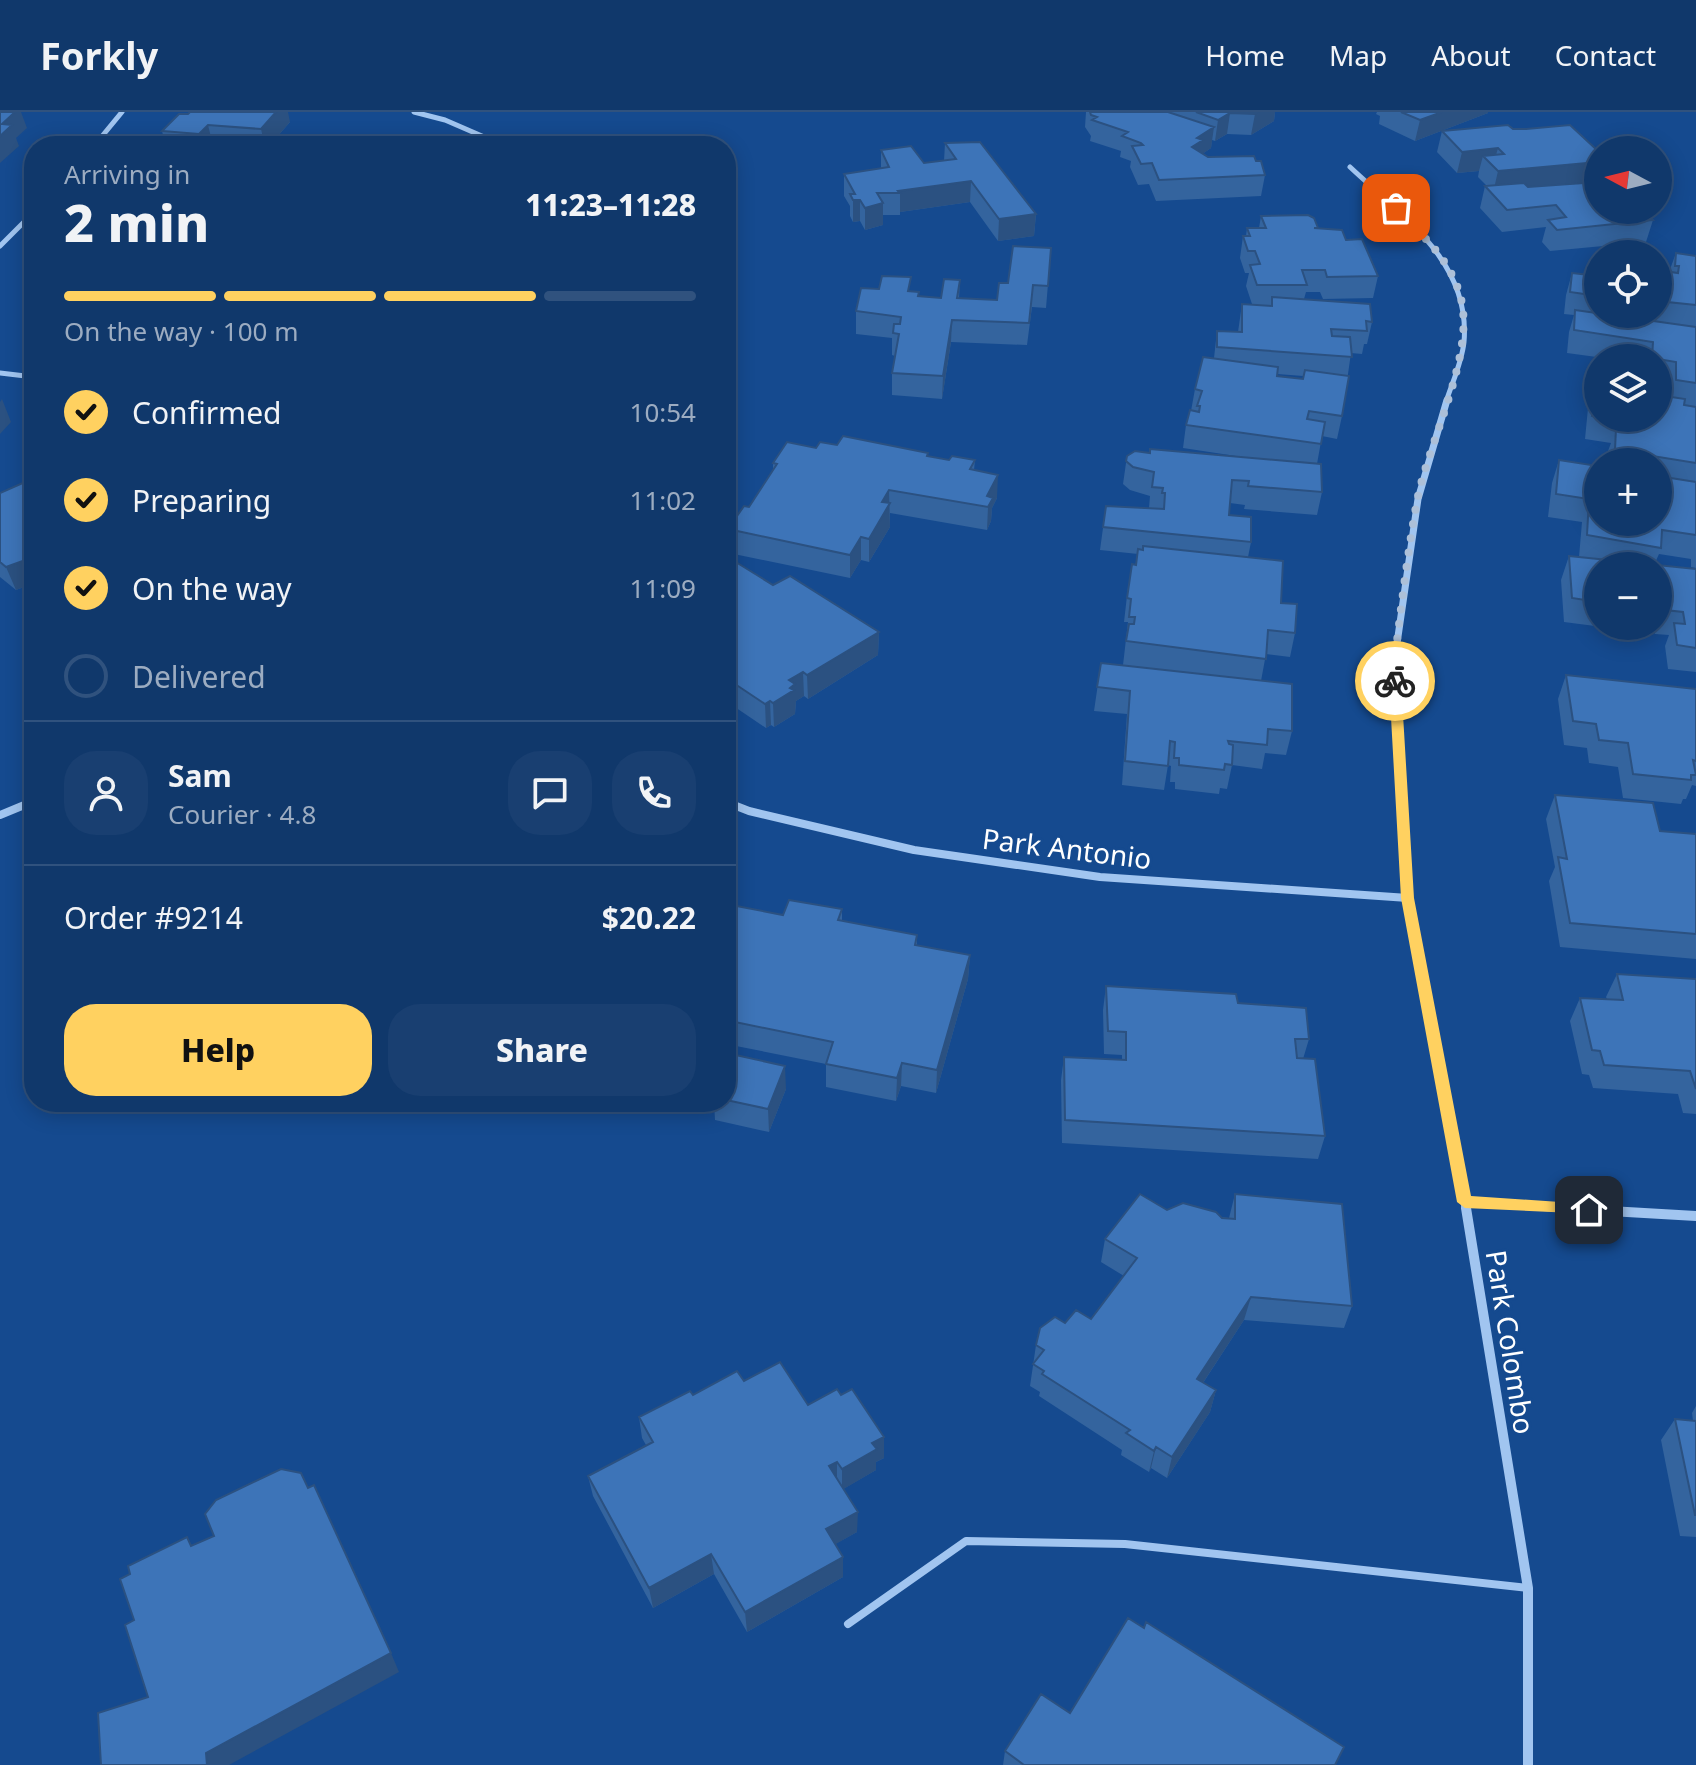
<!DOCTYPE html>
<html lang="en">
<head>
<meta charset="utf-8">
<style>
  :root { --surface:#10386b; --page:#193f71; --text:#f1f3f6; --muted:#9cacc1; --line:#30527e; --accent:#ffd160 }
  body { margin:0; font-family:"Noto Sans",sans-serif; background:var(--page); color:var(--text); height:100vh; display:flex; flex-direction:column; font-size:30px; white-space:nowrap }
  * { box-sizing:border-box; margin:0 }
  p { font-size:26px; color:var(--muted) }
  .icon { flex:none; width:44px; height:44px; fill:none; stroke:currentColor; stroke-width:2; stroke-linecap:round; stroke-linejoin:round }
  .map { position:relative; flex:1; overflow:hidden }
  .drawer { position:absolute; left:24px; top:24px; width:712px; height:976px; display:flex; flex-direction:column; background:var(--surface); border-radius:32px; box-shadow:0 4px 20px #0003,0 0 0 2px var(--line) }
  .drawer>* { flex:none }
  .needle { width:52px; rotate:277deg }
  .tools { position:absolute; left:1584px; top:24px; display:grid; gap:16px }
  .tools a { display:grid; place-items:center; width:88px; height:88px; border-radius:50%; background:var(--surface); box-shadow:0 4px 20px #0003,0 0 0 2px var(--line); font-size:40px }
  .pin { position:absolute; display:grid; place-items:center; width:68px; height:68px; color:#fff; margin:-34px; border-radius:16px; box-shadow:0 4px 12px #0006 }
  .courier { position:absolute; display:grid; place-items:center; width:80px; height:80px; margin:-40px; border:6px solid #ffd160; border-radius:50%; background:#fff; color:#222; box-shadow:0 2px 10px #0007 }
  .headline em { font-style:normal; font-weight:800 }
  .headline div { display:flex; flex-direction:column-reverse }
  .headline { display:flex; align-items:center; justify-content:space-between; height:136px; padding:0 40px }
  h1 { font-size:52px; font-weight:800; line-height:60px }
  .bar { display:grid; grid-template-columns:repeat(4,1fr); gap:12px 8px; align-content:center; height:96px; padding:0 40px }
  .bar i { height:10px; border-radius:6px; background:var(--line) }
  .bar .active { background:var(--accent) }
  .bar p { grid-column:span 4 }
  .line { display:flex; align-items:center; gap:20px; padding:0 40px; border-top:2px solid var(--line) }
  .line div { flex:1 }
  .round { display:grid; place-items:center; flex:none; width:84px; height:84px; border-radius:32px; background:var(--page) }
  ol { padding:0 40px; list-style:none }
  li { display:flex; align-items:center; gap:24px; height:88px }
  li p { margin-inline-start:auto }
  li .icon { padding:8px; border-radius:50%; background:var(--accent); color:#111; stroke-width:4 }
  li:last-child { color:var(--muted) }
  li i { width:44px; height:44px; border:4px solid var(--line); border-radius:50% }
  .button { display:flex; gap:16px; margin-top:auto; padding:16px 40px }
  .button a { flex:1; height:92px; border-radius:32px; background:var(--accent); color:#111; font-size:32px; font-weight:800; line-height:92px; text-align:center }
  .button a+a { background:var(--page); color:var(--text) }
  header { display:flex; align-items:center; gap:48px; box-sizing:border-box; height:112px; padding:0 40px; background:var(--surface); border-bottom:2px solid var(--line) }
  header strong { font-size:38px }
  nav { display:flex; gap:44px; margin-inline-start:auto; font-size:28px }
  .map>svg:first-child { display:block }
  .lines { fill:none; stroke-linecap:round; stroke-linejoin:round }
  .lane { stroke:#a1c5f0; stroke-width:8 }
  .street-far3 { stroke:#a1c5f0; stroke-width:5 }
  .street-far2 { stroke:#a1c5f0; stroke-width:7 }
  .street-far1 { stroke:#a1c5f0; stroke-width:8 }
  .street { stroke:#a1c5f0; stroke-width:10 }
  .wall { fill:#34649e; fill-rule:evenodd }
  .shaded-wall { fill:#2b5181 }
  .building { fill:#3d74b8; stroke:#2b5181; stroke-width:2 }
  .route { fill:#ffd160 }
  .done { stroke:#adc0d8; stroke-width:8; stroke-dasharray:0 14.4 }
  .labels { text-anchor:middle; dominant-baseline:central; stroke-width:6; stroke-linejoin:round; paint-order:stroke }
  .street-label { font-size:28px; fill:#fff; stroke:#154a8f }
</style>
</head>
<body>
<header>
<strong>Forkly</strong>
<nav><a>Home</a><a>Map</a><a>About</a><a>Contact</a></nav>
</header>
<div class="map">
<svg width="1696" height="1653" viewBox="0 0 1696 1653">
  <rect width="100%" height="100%" fill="#154a8f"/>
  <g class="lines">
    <path class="lane" d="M848,1512L966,1429L1125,1432L1528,1476"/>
    <path class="street-far3" d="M414,0L445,8L505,34
      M94,34L122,0
      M1350,55C1402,104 1471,150 1464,230C1462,250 1452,271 1446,290
      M0,134L34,100
      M0,261L34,265"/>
    <path class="street-far2" d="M1400,650L1394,552L1418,387L1447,288"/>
    <path class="street-far1" d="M1400,648L1408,786L1466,1098
      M726,690L749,699L914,738L1100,765L1408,786
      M0,703L34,689
      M1465,1090L1591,1098"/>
    <path class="street" d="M1466,1096L1528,1476V1653
      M1558,1096L1696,1104"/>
  </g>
  <path class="wall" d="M1086,0H1275L1274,9L1251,23L1227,22L1215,29L1212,28L1211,36L1202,42L1208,45L1265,63L1261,84L1156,89L1149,72L1138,73L1130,55L1131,49L1120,45L1121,39L1090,29L1091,24L1085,15Z
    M1377,0H1488V1L1415,29L1379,12L1380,4L1376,2Z
    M179,2L290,10L269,34H148L165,31L162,19Z
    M1508,13L1598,98L1640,99L1653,108L1646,130L1550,139L1542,130L1546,115L1502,120L1480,96L1485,74H1487L1478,65L1479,59L1457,61L1437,40L1442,19Z
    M945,31L1036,102L1034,124L998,129L970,90L900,100V103H883V113L865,118L860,109L853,110L850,104V94L844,84V62L881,56V38L924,51L944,49Z
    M1261,104L1318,116L1346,128L1378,164L1373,186L1323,187L1320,180H1306L1304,187L1372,210L1367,232H1364L1362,242L1351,241L1342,304L1337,327L1322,324L1317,352L1322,380L1317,403L1244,397L1245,393L1230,391L1229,403L1251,430L1248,445L1281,491L1295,521L1290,545L1266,542L1261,569L1292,619L1286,643L1265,641L1262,657L1232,653L1227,677L1220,676L1219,682L1175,677V670H1170L1171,654L1168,653L1164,678L1122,673L1127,602L1094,599L1101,551L1171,559L1123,553L1128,510H1124L1128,475L1136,453L1138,442L1100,438L1106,394L1149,396L1150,384L1130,378L1123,372L1127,344L1249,346L1183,336L1186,313L1191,299L1195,277L1214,246L1217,219L1238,220L1242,192H1252L1246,174L1249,161H1245L1240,146L1243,124H1246L1247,116H1259ZM1277,262L1303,264V267L1277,264Z
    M1051,136L1046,196L1032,195L1027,233L951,230L942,287L892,283V261L895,244L892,243V226L856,222V199L910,179L919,184L941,186L960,168L959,186L997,188L1008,171Z
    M1676,141L1696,144V456L1691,455V447L1659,442L1654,453L1696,457V560L1668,557L1665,534L1669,523L1655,522L1654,514H1658V454H1598V514H1619L1618,517L1564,510L1561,468L1569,444L1579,445L1582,410L1548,405L1552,371L1559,348L1658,410V350H1607L1608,339L1611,331L1585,327L1588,296L1595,273L1598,274V306H1658L1667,284L1668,272L1658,271V246H1604L1567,241L1569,220L1574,203L1564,202L1566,183L1572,161L1598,164V202H1658V172H1660L1664,159L1669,160Z
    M837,333L928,341V344L949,348H975L974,358L997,386L992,396L991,409L987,418L890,401V415L869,450L861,448L850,466L729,441L728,417L749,395L773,358V351L816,336Z
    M34,366V471L16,478L0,465V381Z
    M726,444L773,473L879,520L878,543L808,587L804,584L796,589L795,602L774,615L771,613L766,616L726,589Z
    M1566,563L1696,577V674L1692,673L1686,687H1683L1681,692L1623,686L1618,655L1589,651L1587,636L1564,633L1558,587Z
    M1555,683L1660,719L1696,722V847L1560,835L1549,769L1555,755L1546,707Z
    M726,792L783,803L842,797V809L917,823V833L970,843L968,867L936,981L901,974L896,989L826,975V952L731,933V925H726Z
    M1617,862L1696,867V1002L1683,1001L1678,982L1593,976L1589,963L1582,962L1570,909L1580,886L1607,887L1606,885Z
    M1106,874L1238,891L1309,927L1303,947L1325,1024L1318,1047L1062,1031L1061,968L1064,945L1122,948V943L1104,942L1103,898Z
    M726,954L786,977L769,1020L715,1008L714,990H726Z
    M1235,1082L1352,1194L1344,1216L1244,1208L1203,1271L1216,1278L1210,1300L1167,1366L1151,1356L1149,1360L1121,1343L1122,1338L1039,1284L1040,1280L1030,1274L1036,1233L1065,1211L1091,1207L1124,1164L1101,1150L1105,1127L1167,1098L1229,1106Z
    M744,1269L808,1293L841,1283L884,1325V1346L876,1350V1358L843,1377L857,1420L835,1432L843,1465L747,1520L714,1462L653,1496L593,1384L588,1364L646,1333L642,1326L639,1305L693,1283Z
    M1696,1294V1425L1680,1424L1661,1328L1675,1307L1693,1309L1692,1301Z
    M1070,1601L1335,1653H1003L1005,1639Z"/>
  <path class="shaded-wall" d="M15,0H21L27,16L16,26L19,34L0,51V24L2,12Z
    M276,0H288L290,10L269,34H265L261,17Z
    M1258,0H1275L1274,9L1251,23L1255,2Z
    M1442,0H1488V1L1415,29L1420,8Z
    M1230,1L1227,22L1215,29L1218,8Z
    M208,13L213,33L202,34L199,22Z
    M1214,15L1211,36L1201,43L1192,35L1197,26Z
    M1498,36L1493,54L1483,44L1479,59L1457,61L1462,40Z
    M1598,50V70L1493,81L1498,59Z
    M971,69L970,90L900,100V81L898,79Z
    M853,88H860V109L853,110Z
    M883,91V113L865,118V96Z
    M1036,102L1034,124L998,129L999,107Z
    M952,208L951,230L942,287L943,264Z
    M2,287L11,310L0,322V290Z
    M998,363L997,386L992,396L991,409L987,418L988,395L987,384Z
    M889,378L890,415L869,450V427L882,390Z
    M861,425V448L850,466V443Z
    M34,445V471L16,478L6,455Z
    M879,520L878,543L808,587L807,563Z
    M803,560L804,584L796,589L795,602L774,615L773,591L789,568Z
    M770,589L771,613L766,616L765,592Z
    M970,843L968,867L936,981L937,958Z
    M902,951L901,974L896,989L897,966Z
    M785,954L786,977L769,1020L768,997Z
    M1251,1185L1244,1208L1191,1289L1197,1267Z
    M1216,1278L1210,1300L1167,1366L1172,1345Z
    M884,1325V1346L876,1350V1358L842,1378V1357L872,1331Z
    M1156,1335L1151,1356L1149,1360L1154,1339Z
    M837,1350V1371L829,1354Z
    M858,1400L857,1420L827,1437L826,1417Z
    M711,1442L714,1462L653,1496L649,1476Z
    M843,1445V1465L747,1520L745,1500Z
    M391,1541L399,1560L229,1653H207L206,1641Z"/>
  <path class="building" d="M0,0H15L2,12L12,13L0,24Z
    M190,0H276L261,17L208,13L199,22L162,19L179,2H188Z
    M1090,0H1168L1214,15L1197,26L1203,28L1192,35L1208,45L1254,44L1256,49H1261L1265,63L1159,68L1152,51L1141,52L1132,34L1143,33L1141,31L1122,24L1128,20L1092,8L1097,5L1091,3Z
    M1196,0H1258L1255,2L1230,1L1218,8Z
    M1401,0H1442L1420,8Z
    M1508,13L1513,17H1526L1570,13L1598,39V50L1498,59L1483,44L1504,42L1498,36L1462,40L1442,19Z
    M379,27L400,34H369Z
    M152,30L187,33L186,34H148Z
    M980,30L1036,102L999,107L971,69L898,79L900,81H877L883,91L865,96L860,88H853L850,82H855L844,62L889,55L881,38L911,34L924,51L956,47L945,31Z
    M1598,70V98H1639L1631,99H1644L1653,108L1557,118L1548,108L1566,105L1556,93L1507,98L1485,74L1524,71L1528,75Z
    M1308,103L1314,106L1318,116H1314L1342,118L1346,128L1362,127L1378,164L1327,165L1325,158H1302L1307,173H1257L1250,153L1260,152L1255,139H1248L1243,124H1250L1247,116H1266L1261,104Z
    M1013,134L1051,136L1048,174L1033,173L1029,211L952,208L943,264L892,261L899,222L893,221L894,212H900L901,205L856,199L861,176L879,177L882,164L911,165L908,179L919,180L918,184L941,186L944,167L960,168L957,186L997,188L999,171H1008Z
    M1676,141L1696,144V193L1658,189V172L1663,173L1664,159L1678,161L1679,154H1675Z
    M1572,161L1598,164V184L1570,180Z
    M1272,185L1370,192L1372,210L1366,209L1367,219L1331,217L1332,224L1350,225L1352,245L1217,235V219L1242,220V192L1272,194Z
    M1575,198L1696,215V271L1676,268V250L1652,246L1653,230L1574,218Z
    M1203,245L1278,255L1277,264L1303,267L1305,258L1349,264L1342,304L1309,299L1307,307L1325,310L1321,332L1186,313L1190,298L1199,300L1200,294H1197L1202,279L1195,277Z
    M1595,273L1598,274V305L1592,304Z
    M1658,283L1685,287L1684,293L1696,295V351L1615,338L1616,316L1634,319L1635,311L1605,306H1658Z
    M843,324L928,341L927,344L949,348L952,344L975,348L970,357L998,363L987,384L993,386L988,395L889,378L882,390L890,391L869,427L861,425L850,443L728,417L744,394L749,395L777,352L773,351L787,330L816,336L820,330L837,333Z
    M1150,337L1321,352L1322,380L1248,374L1249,369L1232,368L1229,403L1251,405V430L1103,415L1106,394L1164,397L1165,381H1162L1163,376L1152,375L1154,360L1133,355L1126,349L1127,344L1135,339L1150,341Z
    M1559,348L1598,354V410H1658V364L1696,370V423L1662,418L1661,436L1587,423L1589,387L1556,382Z
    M34,366V445L6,455L0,450V381Z
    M1143,434L1283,449L1281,491L1297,492L1295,521L1268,518L1266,547L1126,529L1129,512H1134L1135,505H1129L1131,487L1127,486L1132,452L1136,453L1138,437L1143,438Z
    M726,444L773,473L790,464L879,520L807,563L803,560L789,568L795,572L790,576L794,578L773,591L770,589L765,592L726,566Z
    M1569,444L1696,457V536L1677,533L1674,511L1685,512L1683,500L1665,498L1662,477L1658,476V454H1598V490L1572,486Z
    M1101,551L1292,572V619L1268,617L1267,633L1228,629L1229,632L1233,633L1232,653L1225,652L1224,658L1179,653V646H1174L1175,630L1170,629L1168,654L1125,649L1130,579L1097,575Z
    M1566,563L1696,577V649L1693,648L1696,663H1691V668L1633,662L1628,631L1599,628L1596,612L1573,609Z
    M1555,683L1653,691L1660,719L1696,722V822L1570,811L1558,745L1567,747Z
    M789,788L842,797L838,808L917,823L915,833L970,843L937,958L902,951L897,966L826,952L833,930L730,909L732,903L726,901V792L783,803Z
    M1617,862L1696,867V977L1690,959L1604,953L1600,939L1592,938L1580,886L1623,888Z
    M1106,874L1236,882L1238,891L1306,896L1309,927H1295L1297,946L1315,947L1325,1024L1065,1008L1064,945L1126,948V920L1108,919Z
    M731,942L785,954L768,997L726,988V954Z
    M1140,1082L1167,1098L1183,1091L1216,1100L1222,1106L1235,1107V1082L1342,1092L1352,1194L1251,1185L1197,1267L1216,1278L1172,1345L1156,1335L1154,1339L1126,1321L1130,1318L1042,1262L1044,1259L1033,1252L1044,1238L1036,1233L1040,1216L1055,1205L1065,1211L1076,1198L1091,1207L1137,1146L1105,1127Z
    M780,1250L808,1293L837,1277L841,1283L852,1277L884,1325L872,1331L877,1337L842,1357L837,1350L829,1354L858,1400L826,1417L843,1445L745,1500L711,1442L649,1476L588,1364L653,1330L639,1305L690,1279L693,1283L737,1259L744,1269Z
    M1675,1307L1696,1309V1403H1695Z
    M281,1357L301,1361L308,1376L314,1373L391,1541L206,1641L207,1653H101L98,1601L148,1585L125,1513L134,1508L120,1467L130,1462L128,1454L187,1425L191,1434L214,1424L205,1402L216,1388Z
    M1128,1506L1144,1516L1146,1510L1344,1635L1335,1653H1024L1005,1639L1041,1582L1070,1601Z"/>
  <path class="route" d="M1395,565L1401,569L1414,786L1471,1084L1589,1092L1595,1093V1102L1465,1096L1457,1090L1401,786L1389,569Z"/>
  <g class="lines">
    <path class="done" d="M1395,569L1394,552C1401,498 1407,443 1417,389C1428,330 1477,241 1460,183C1450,147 1421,122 1396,96"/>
  </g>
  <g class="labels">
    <g class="street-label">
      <text transform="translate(1067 736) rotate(7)">Park Antonio</text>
      <text transform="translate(1511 1230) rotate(81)">Park Colombo</text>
    </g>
  </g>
</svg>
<div class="tools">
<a><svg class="needle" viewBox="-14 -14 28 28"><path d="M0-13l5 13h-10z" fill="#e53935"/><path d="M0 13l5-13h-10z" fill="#9cacc1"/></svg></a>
<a><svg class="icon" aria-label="locate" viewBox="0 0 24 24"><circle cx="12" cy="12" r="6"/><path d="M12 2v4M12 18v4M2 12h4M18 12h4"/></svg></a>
<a><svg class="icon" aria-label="layers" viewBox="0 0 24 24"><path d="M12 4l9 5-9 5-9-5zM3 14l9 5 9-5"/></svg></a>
<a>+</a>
<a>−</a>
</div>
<div class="pin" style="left:1396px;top:96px;background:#ea580c"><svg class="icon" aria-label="bag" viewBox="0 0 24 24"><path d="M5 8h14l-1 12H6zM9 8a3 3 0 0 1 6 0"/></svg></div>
<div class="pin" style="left:1589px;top:1098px;background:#1f2937"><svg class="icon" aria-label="home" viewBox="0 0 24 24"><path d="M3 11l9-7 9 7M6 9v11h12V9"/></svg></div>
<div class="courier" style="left:1395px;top:569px"><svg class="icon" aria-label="bike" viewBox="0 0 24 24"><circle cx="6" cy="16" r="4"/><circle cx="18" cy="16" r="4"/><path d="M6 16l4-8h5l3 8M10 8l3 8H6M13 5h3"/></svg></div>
<section class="drawer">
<div class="headline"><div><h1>2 min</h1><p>Arriving in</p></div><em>11:23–11:28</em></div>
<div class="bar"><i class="active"></i><i class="active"></i><i class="active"></i><i></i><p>On the way · 100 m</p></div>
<ol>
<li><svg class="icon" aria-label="check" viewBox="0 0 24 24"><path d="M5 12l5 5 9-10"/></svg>Confirmed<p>10:54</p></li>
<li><svg class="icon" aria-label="check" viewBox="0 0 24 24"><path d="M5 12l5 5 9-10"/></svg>Preparing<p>11:02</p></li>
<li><svg class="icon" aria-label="check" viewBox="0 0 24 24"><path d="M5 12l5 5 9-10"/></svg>On the way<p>11:09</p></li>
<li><i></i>Delivered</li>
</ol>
<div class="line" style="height:144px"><a class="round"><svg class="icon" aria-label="person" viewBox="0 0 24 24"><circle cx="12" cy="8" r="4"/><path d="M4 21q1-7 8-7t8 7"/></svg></a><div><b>Sam</b><p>Courier · 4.8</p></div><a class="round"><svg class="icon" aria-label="chat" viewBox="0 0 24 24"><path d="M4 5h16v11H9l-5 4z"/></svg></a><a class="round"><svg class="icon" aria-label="phone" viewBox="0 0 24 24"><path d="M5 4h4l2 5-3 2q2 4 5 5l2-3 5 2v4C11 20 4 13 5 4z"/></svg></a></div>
<div class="line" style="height:104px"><div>Order #9214</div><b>$20.22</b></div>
<div class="button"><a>Help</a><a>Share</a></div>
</section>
</div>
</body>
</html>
